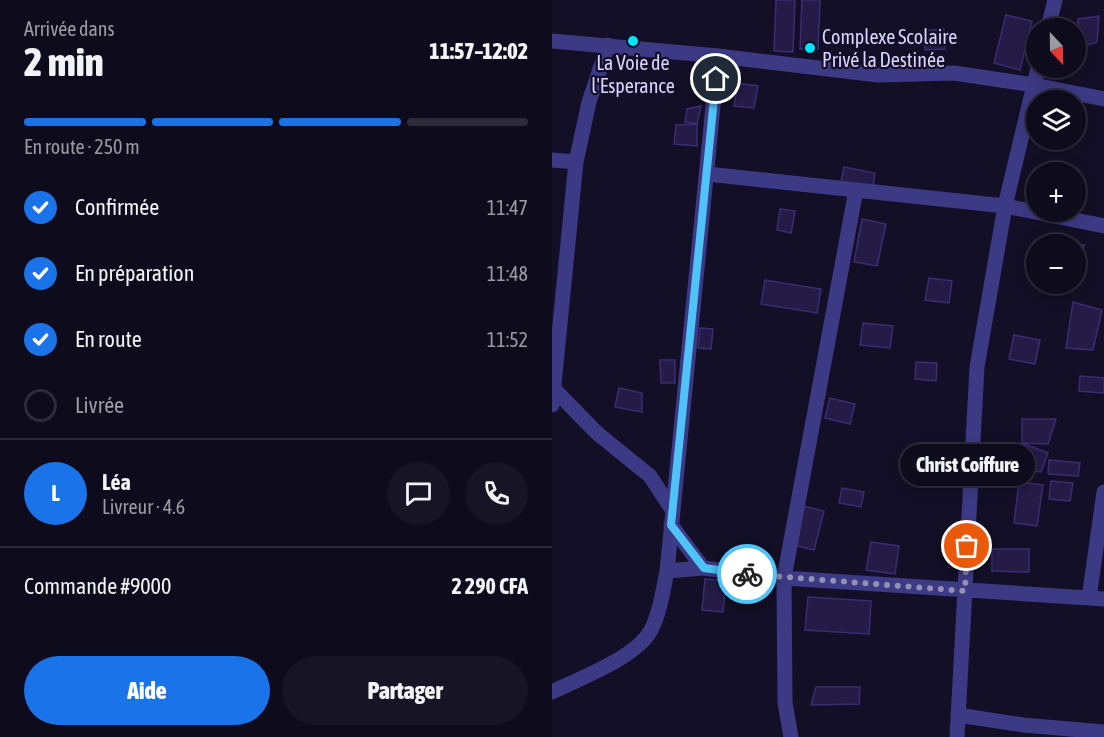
<!DOCTYPE html>
<html lang="fr">
<head>
<meta charset="utf-8">
<style>
  :root { --surface:#0e0b1c; --page:#171425; --text:#f1f3f6; --muted:#9b9ba3; --line:#2e2b3b; --accent:#1a73e8 }
  body { margin:0; font-family:"Asap Condensed",sans-serif; background:var(--page); color:var(--text); height:100vh; display:flex; flex-direction:column; font-size:22px; white-space:nowrap }
  * { box-sizing:border-box; margin:0 }
  p { font-size:20px; color:var(--muted) }
  .icon { flex:none; width:33px; height:33px; fill:none; stroke:currentColor; stroke-width:2; stroke-linecap:round; stroke-linejoin:round }
  .map { position:relative; flex:1; overflow:hidden }
  .panel { display:flex; flex-direction:column; background:var(--surface); width:552px }
  .panel>* { flex:none }
  .needle { width:39px; rotate:158deg }
  .buttons { position:absolute; left:474px; top:18px; display:grid; gap:12px }
  .buttons a { display:grid; place-items:center; width:60px; height:60px; border-radius:50%; background:var(--surface); box-shadow:0 3px 15px #0003,0 0 0 2px var(--line); font-size:30px }
  .pin { position:absolute; display:grid; place-items:center; width:51px; height:51px; color:#fff; margin:-26px; border:3px solid #fff; border-radius:50%; box-shadow:0 2px 6px #0007 }
  .courier { position:absolute; display:grid; place-items:center; width:60px; height:60px; margin:-30px; border:4px solid #4fc3f7; border-radius:50%; background:#fff; color:#222; box-shadow:0 2px 8px #0007 }
  .bubble { position:absolute; height:42px; border-radius:21px; background:var(--surface); box-shadow:0 3px 15px #0003,0 0 0 2px var(--line); font-size:20px; font-weight:800; line-height:42px; text-align:center }
  .head em { font-style:normal; font-weight:800 }
  .head div { display:flex; flex-direction:column-reverse }
  .head { display:flex; align-items:center; justify-content:space-between; height:102px; padding:0 24px }
  h1 { font-size:39px; font-weight:800; line-height:45px }
  .bar { display:grid; grid-template-columns:repeat(4,1fr); gap:9px 6px; align-content:center; height:72px; padding:0 24px }
  .bar i { height:8px; border-radius:4px; background:var(--line) }
  .bar .active { background:var(--accent) }
  .bar p { grid-column:span 4 }
  .line { display:flex; align-items:center; gap:15px; padding:0 24px; border-top:2px solid var(--line) }
  .line div { flex:1 }
  .round { display:grid; place-items:center; flex:none; width:63px; height:63px; border-radius:32px; background:var(--page) }
  ol { padding:0 24px; list-style:none }
  li { display:flex; align-items:center; gap:18px; height:66px }
  li p { margin-inline-start:auto }
  li .icon { padding:6px; border-radius:50%; background:var(--accent); color:#fff; stroke-width:4 }
  li:last-child { color:var(--muted) }
  li i { width:33px; height:33px; border:3px solid var(--line); border-radius:50% }
  .cta { display:flex; gap:12px; margin-top:auto; padding:12px 24px }
  .cta a { flex:1; height:69px; border-radius:36px; background:var(--accent); color:#fff; font-size:24px; font-weight:800; line-height:69px; text-align:center }
  .cta a+a { background:var(--page); color:var(--text) }
  main { display:flex; flex:1; min-height:0 }
  .map>svg:first-child { display:block }
  .building { fill:#241b47; stroke:#3b2d73; stroke-width:1.5 }
  .lines { fill:none; stroke-linecap:round; stroke-linejoin:round }
  .street { stroke:#3d3a85; stroke-width:15 }
  .done { stroke:#948fb3; stroke-width:6; stroke-dasharray:0 10.8 }
  .route { stroke:#4fc3f7; stroke-width:8 }
  .poi-dot { fill:#00e5ff; stroke:#130f26; stroke-width:2 }
  .labels { text-anchor:middle; dominant-baseline:central; stroke-width:4.5; stroke-linejoin:round; paint-order:stroke }
  .poi-label { font-size:20px; fill:#d9d4ff; stroke:#130f26; text-anchor:start }
</style>
</head>
<body>
<main>
<section class="panel">
<div class="head"><div><h1>2 min</h1><p>Arrivée dans</p></div><em>11:57–12:02</em></div>
<div class="bar"><i class="active"></i><i class="active"></i><i class="active"></i><i></i><p>En route · 250 m</p></div>
<ol>
<li><svg class="icon" aria-label="check" viewBox="0 0 24 24"><path d="M5 12l5 5 9-10"/></svg>Confirmée<p>11:47</p></li>
<li><svg class="icon" aria-label="check" viewBox="0 0 24 24"><path d="M5 12l5 5 9-10"/></svg>En préparation<p>11:48</p></li>
<li><svg class="icon" aria-label="check" viewBox="0 0 24 24"><path d="M5 12l5 5 9-10"/></svg>En route<p>11:52</p></li>
<li><i></i>Livrée</li>
</ol>
<div class="line" style="height:108px"><b class="round" style="background:var(--accent);color:#fff">L</b><div><b>Léa</b><p>Livreur · 4.6</p></div><a class="round"><svg class="icon" aria-label="chat" viewBox="0 0 24 24"><path d="M4 5h16v11H9l-5 4z"/></svg></a><a class="round"><svg class="icon" aria-label="phone" viewBox="0 0 24 24"><path d="M5 4h4l2 5-3 2q2 4 5 5l2-3 5 2v4C11 20 4 13 5 4z"/></svg></a></div>
<div class="line" style="height:78px"><div>Commande #9000</div><b>2 290 CFA</b></div>
<div class="cta"><a>Aide</a><a>Partager</a></div>
</section>
<div class="map">
<svg width="552" height="737" viewBox="0 0 552 737">
  <rect width="100%" height="100%" fill="#130f26"/>
  <path class="building" d="M224,0H243L241,52L222,51Z
    M250,0H268L266,49H248Z
    M454,15L480,21L468,70L442,63Z
    M547,16L545,42L524,49L526,19Z
    M392,29L393,49L373,50L372,31Z
    M186,83L206,86L202,108L182,106Z
    M149,106L145,124L133,122L135,109Z
    M145,124V146L122,144L124,125Z
    M292,167L323,173L321,187L289,182Z
    M228,209L243,211L239,233L225,230Z
    M310,219L334,224L325,266L302,262Z
    M499,236L512,239L511,244H496Z
    M512,239L532,245L527,276L524,274V244H512Z
    M377,278L400,281L397,303L373,300Z
    M213,280L269,289L265,313L209,304Z
    M521,302L550,310L541,350L514,348Z
    M311,323L341,326L338,348L308,345Z
    M148,328L161,329L159,349L146,348Z
    M462,335L488,340L483,364L457,359Z
    M108,360H123V383H109Z
    M364,362L385,363L384,381L363,379Z
    M528,376L552,378V393L527,391Z
    M67,388L90,393V412L63,407Z
    M278,398L303,404L298,424L273,418Z
    M470,419H504L496,444L470,443Z
    M470,443L496,453L489,472L468,470Z
    M497,460L528,463L526,476L496,474Z
    M499,481L521,483L518,501L497,499Z
    M467,482L491,485L485,526L462,523Z
    M290,488L312,492L309,507L287,503Z
    M251,506L272,511L262,550L241,545Z
    M319,542L347,546L343,574L314,570Z
    M440,549H477V572L440,571Z
    M153,579L174,581L171,612L150,610Z
    M256,597L319,601L317,634L253,630Z
    M264,687H308L307,704L259,705Z"/>
  <g class="lines">
    <path class="street" d="M496,28L503,0
      M0,41L166,56L326,75L402,73L482,85L552,99
      M0,160L24,162
      M155,174L453,206L552,226
      M0,387L45,433L98,476L121,511
      M0,405L24,162L37,102L56,45
      M119,525L151,568
      M115,571L151,568L232,578L552,599
      M537,598L552,492
      M0,692C28,678 84,658 99,630C108,612 111,591 115,571L166,56
      M406,715L471,725L552,732
      M239,737L233,703L232,578L304,190
      M405,737L425,367L453,206L486,68"/>
  </g>
  <g class="lines">
    <path class="done" d="M195,574L413,591L415,546"/>
    <path class="route" d="M164,79L119,525L152,568L195,574"/>
  </g>
  <g class="poi-dot">
    <circle cx="81" cy="41" r="6"/>
    <circle cx="258" cy="48" r="6"/>
  </g>
  <g class="labels">
    <g class="poi-label">
      <text x="270" y="36">Complexe Scolaire<tspan x="270" dy="23">Privé la Destinée</tspan></text>
      <text x="81" y="62" text-anchor="middle">La Voie de<tspan x="81" dy="23">l'Esperance</tspan></text>
    </g>
  </g>
</svg>
<div class="buttons">
<a><svg class="needle" viewBox="-14 -14 28 28"><path d="M0-13l5 13h-10z" fill="#e53935"/><path d="M0 13l5-13h-10z" fill="#9b9ba3"/></svg></a>
<a><svg class="icon" aria-label="layers" viewBox="0 0 24 24"><path d="M12 4l9 5-9 5-9-5zM3 14l9 5 9-5"/></svg></a>
<a>+</a>
<a>−</a>
</div>
<div class="pin" style="left:415px;top:546px;background:#ea580c"><svg class="icon" aria-label="bag" viewBox="0 0 24 24"><path d="M5 8h14l-1 12H6zM9 8a3 3 0 0 1 6 0"/></svg></div>
<div class="pin" style="left:164px;top:79px;background:#1f2937"><svg class="icon" aria-label="home" viewBox="0 0 24 24"><path d="M3 11l9-7 9 7M6 9v11h12V9"/></svg></div>
<div class="courier" style="left:195px;top:574px"><svg class="icon" aria-label="bike" viewBox="0 0 24 24"><circle cx="6" cy="16" r="4"/><circle cx="18" cy="16" r="4"/><path d="M6 16l4-8h5l3 8M10 8l3 8H6M13 5h3"/></svg></div>
<div class="bubble" style="left:348px;top:444px;width:135px">Christ Coiffure</div>
</div>
</main>
</body>
</html>
